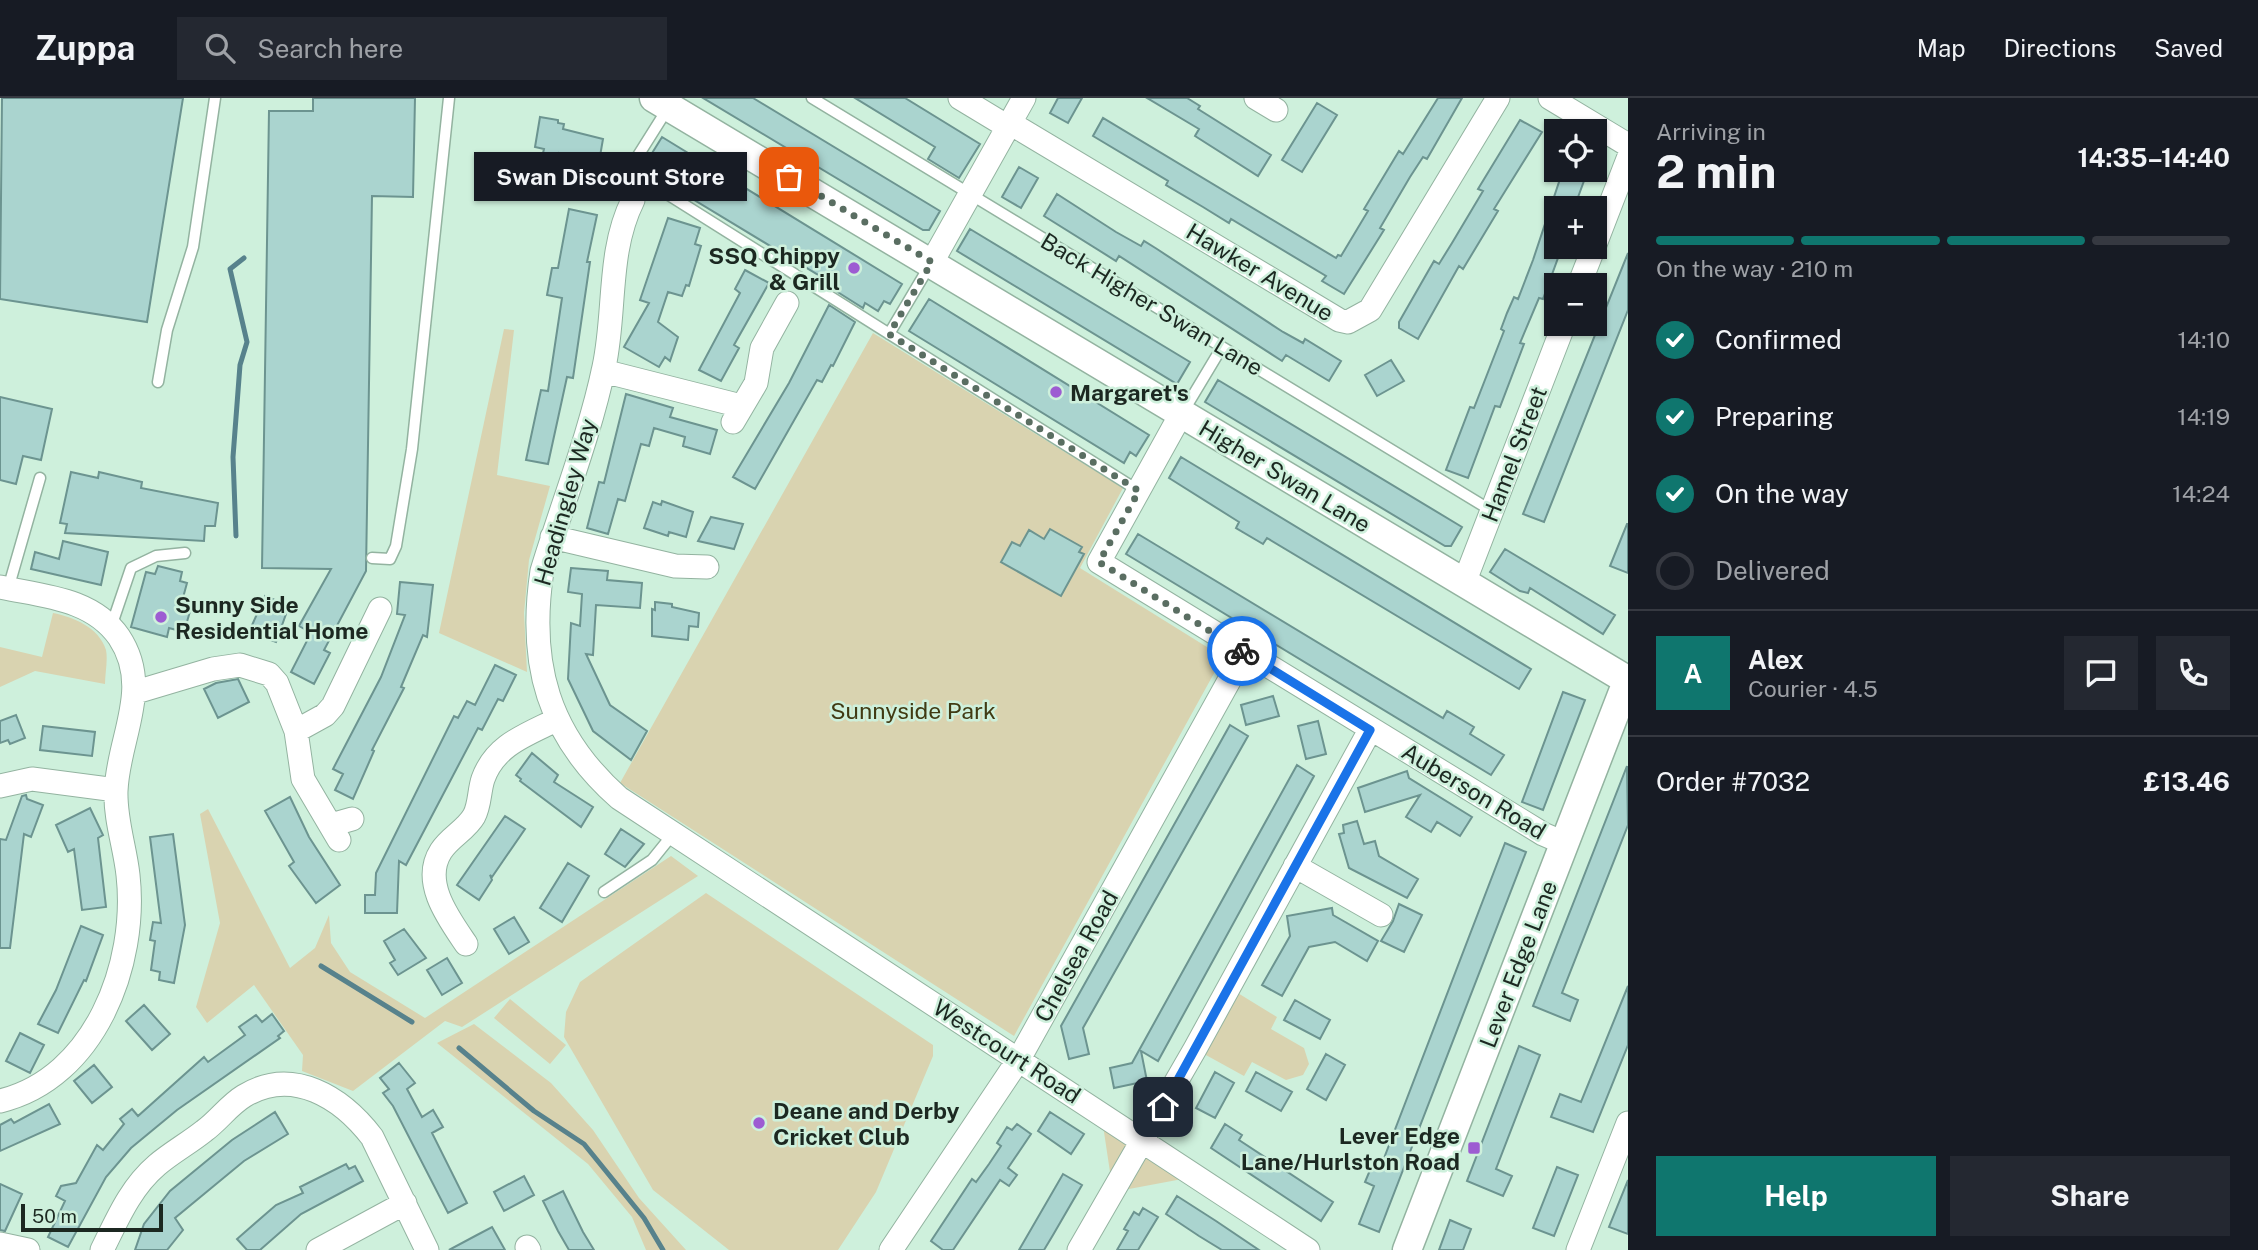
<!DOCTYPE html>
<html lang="en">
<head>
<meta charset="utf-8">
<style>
  :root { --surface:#171b24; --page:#242831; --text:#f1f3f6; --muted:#9ea1a6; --line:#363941; --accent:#0f766e }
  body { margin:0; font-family:"Public Sans",sans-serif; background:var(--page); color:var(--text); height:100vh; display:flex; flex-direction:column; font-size:26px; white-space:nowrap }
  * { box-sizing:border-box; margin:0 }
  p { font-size:23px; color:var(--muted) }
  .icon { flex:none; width:38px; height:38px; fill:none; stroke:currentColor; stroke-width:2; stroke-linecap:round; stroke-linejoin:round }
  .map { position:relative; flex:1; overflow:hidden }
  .side { display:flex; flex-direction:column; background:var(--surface); width:630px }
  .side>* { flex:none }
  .controls { position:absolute; left:1544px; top:21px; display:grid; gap:14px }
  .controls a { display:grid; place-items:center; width:63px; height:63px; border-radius:0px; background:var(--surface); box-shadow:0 2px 5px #0004; font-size:35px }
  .scale { position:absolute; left:21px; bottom:18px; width:142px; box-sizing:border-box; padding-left:7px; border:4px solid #1c2821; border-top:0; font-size:19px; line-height:24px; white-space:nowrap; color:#1c2821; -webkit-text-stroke:5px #cef0dc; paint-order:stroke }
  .pin { position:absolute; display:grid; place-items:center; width:60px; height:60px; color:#fff; margin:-30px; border-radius:14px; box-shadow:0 4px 10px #0006 }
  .courier { position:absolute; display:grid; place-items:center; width:70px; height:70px; margin:-35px; border:5px solid #1a73e8; border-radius:50%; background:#fff; color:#222; box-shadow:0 2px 9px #0007 }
  .bubble { position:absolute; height:49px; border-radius:0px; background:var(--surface); box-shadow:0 2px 5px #0004; font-size:23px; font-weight:700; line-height:49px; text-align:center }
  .headline em { font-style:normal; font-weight:700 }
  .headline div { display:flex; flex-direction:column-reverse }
  .headline { display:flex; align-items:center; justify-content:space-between; height:119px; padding:0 28px }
  h1 { font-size:46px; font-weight:700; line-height:52px }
  .bar { display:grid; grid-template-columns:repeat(4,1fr); gap:10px 7px; align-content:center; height:84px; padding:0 28px }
  .bar i { height:9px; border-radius:5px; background:var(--line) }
  .bar .current { background:var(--accent) }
  .bar p { grid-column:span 4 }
  .line { display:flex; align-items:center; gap:18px; padding:0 28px; border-top:2px solid var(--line) }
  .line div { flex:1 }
  .round { display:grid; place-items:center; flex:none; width:74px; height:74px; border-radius:0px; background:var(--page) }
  ol { padding:0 28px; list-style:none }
  li { display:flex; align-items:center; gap:21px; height:77px }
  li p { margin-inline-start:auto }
  li .icon { padding:7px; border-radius:50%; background:var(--accent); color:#fff; stroke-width:4 }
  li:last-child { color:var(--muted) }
  li i { width:38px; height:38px; border:4px solid var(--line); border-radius:50% }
  .cta { display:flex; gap:14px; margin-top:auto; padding:14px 28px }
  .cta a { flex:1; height:80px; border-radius:0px; background:var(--accent); color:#fff; font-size:28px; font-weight:700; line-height:80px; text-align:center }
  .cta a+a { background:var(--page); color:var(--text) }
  header { display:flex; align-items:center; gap:42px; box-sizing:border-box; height:98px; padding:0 35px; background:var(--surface); border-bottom:2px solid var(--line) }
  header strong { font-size:33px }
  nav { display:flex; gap:38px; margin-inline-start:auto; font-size:24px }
  .search { width:490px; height:63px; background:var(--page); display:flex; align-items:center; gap:18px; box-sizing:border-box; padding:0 24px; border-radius:0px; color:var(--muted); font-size:26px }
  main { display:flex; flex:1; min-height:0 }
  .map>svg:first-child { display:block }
  .green { fill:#d9d3b0 }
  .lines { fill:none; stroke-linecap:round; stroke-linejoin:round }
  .stream { stroke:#57828c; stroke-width:5 }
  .building { fill:#aad4cf; stroke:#6c9490; stroke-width:2 }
  .service-casing { stroke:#93b3a0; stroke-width:13 }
  .minor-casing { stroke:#93b3a0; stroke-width:25 }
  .tertiary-casing { stroke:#93b3a0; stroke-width:31 }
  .service { stroke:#fff; stroke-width:10 }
  .minor { stroke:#fff; stroke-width:23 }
  .tertiary { stroke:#fff; stroke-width:28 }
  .done { stroke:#5a6e62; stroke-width:7; stroke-dasharray:0 12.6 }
  .route { stroke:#1a73e8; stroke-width:9 }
  .poi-dot { fill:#9d5cd2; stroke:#cef0dc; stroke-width:2.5 }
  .labels { text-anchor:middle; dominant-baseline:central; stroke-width:5; stroke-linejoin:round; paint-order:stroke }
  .poi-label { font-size:23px; font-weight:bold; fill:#1c2821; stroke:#cef0dc; text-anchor:start }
  .street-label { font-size:23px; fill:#1c2821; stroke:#cef0dc }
  .park-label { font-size:23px; fill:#413a13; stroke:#cef0dc }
</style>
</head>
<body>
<header>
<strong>Zuppa</strong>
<div class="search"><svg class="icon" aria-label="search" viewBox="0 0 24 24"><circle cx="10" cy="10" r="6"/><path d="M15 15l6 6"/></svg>Search here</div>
<nav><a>Map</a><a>Directions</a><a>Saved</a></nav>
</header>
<main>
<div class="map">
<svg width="1628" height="1152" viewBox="0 0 1628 1152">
  <rect width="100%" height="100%" fill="#cef0dc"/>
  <path class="green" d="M504,231L514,232L497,377L550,388L529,462L524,515L527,574L439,535Z
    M873,235L1123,390L1080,470L1223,559L1014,938L620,685Z
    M53,515C73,519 99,529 106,552C108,562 105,576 105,586L35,573L0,589V549L42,559Z
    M208,711L290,870L315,850L329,817L331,845L350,874L425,920L671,758L698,778L462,929L445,923L353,993L302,973L303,957L254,887L207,925L196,909L220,825L200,716Z
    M706,795L933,947V958L876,1094L838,1152H729L653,1092L564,939L566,914L580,884Z
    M1228,889L1277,919L1271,931L1304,950L1309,966L1303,977L1286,982L1252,964L1244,978L1195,951Z
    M510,901L566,947L550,966L494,920Z
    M474,926L551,985L593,1032L639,1100L686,1152H646L632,1119L588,1066L437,945Z
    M1101,1014L1193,1079L1113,1094Z"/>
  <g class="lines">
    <path class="stream" d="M236,438L233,359L240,267L247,244L230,171L244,160
      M321,868L412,924
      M459,950L534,1013L584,1046L644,1120L663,1152"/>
  </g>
  <path class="building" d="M2,0H183L147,224L0,201Z
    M313,0H415L413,99L372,98L366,473L324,552L330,555L314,586L291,574L311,535L299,528L331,471L262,470L269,13H313Z
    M703,0H753L940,113L929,132H923Z
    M855,0H905L980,46L959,80L928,61L935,49Z
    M1058,0H1082L1068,25L1050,15Z
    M1147,0H1187L1200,8L1198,11L1271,57L1258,78L1195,38L1199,31Z
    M1438,0H1462L1427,61L1423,59L1410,79L1380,130L1384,132L1344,196L1322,183L1326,178L1231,121L1229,125L1203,109L1166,87L1168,83L1093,38L1103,20L1336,160L1338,157L1341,158L1368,113L1364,111L1399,53L1403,56Z
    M1317,5L1337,17L1302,74L1282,62Z
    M540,19L558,22V25L564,26L563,31L603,41L599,64L559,55V58L543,55L544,51L535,49Z
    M1520,22L1542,34L1494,111L1498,113L1463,171L1459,168L1418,241L1399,230V224L1434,163L1439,166L1452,145L1483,93L1478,91Z
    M662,39L902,186L890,206L884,203L878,213L865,205L863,210L836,193L838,189L648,74L654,64L649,60Z
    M1019,69L1038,80L1021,110L1002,99Z
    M1563,72H1588L1574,110H1556V149H1562L1543,201L1539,200L1520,245L1524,246L1500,309L1495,308L1468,380L1446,372L1470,309L1474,310L1504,233L1501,231L1507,215L1514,199L1518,201L1533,162Z
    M1057,96L1116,134L1141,148L1144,143L1157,151L1283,234L1303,245L1305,241L1341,263L1329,283L1286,257L1282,263L1119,158L1116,163L1044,118Z
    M569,111L597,117L587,164H590L573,280L567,279L548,366L526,362L541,292L548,293L562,200L547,197L552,170H558Z
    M668,120L700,130L695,146L701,148L689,188L686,187L682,198L668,194L658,224L678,239L670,263L665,259L659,269L624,249L649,205L640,202Z
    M970,131L1190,264L1177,286L957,153Z
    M1628,155V212L1544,424L1523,416Z
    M745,172L769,185L734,247L739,250L721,283L699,272L740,195L735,191Z
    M929,201L1149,337L1136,358L1130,354L1124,365L909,233Z
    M829,207L855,224L833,268L831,267L822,284L817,282L755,391L733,379L789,285Z
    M1391,262L1404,283L1377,298L1365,277Z
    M1218,282L1462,429L1451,448H1445L1205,304Z
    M626,296L673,310L670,319L717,332L710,356L683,348L685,339L654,330L649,348L641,346L625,403L618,401L608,436L587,430L599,384L604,385Z
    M0,299L52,311L41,362L23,358L16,386L0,382Z
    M1181,359L1531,571L1519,591L1267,440L1263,446L1236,430L1239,424L1169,380Z
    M71,374L98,380L99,374L142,384L141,390L218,405L215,428H205L204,443L65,435L67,426L60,425Z
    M662,403L693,414L686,439L669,434L668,438L644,430L653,404L661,407Z
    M711,419L743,426L734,451L698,443Z
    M1627,426H1628V475L1610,468Z
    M1050,431L1082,449L1079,454L1084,456L1061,498L1001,464L1012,444L1020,448L1029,432L1044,441Z
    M1138,436L1443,620L1447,613L1474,629L1470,636L1504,657L1491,677L1126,456Z
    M63,443L108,454L101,487L31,471L35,454L59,461Z
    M1505,451L1615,517L1603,536L1530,490L1528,495L1520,493L1490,474Z
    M158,468L182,474L180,483L187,485L181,507L191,510L184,534L169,530L167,539L131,529L146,474L155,476Z
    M571,470L608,473L607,482L642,485L640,510L596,507L593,557L586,556L610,607L647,633L631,662L593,633L568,581L571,525L580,528L582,496L568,494Z
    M400,484L433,487L427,539L423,537L401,589L404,590L372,652L374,653L353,701L335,692L343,676L333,671L381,579L405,517L397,516Z
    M265,498L280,504L277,512L286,516L276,544L249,534Z
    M655,504L672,506V509L699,515L698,529L689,528L688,542L652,538V511L655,512Z
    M495,567L516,577L503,603L498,601L482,632L478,630L406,767L399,763L397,815H365V797H375L376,775L454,618L458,620L467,603L475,607Z
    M238,581L249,604L218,620L204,591L216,585Z
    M1563,594L1585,602L1543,712L1522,704Z
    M1273,598L1279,618L1246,627L1241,607Z
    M16,617L25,640L10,646L8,642L0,645V623Z
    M1318,623L1326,656L1306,661L1298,628Z
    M1230,627L1248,638L1083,930L1089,956L1069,961L1061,928Z
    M43,628L95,634L92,658L40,652Z
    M532,655L558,677L554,684L593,709L581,729L520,683L521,681L516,677Z
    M1297,667L1314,678L1158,963L1141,953L1147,983L1114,990L1110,970L1132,965Z
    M1627,668L1628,727L1562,895L1578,902L1570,923L1533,908Z
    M1407,673L1409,680L1472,719L1460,738L1437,724L1431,734L1406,719L1420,697L1365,714L1358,690Z
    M26,697L27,701L43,707L31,739L24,736L10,850H0V741L6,742L22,698Z
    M290,699L309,739L340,787L316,805L289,768L294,764L265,713Z
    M90,710L103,737L98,740L106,809L82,812L74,751L68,754L56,727Z
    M505,718L525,731L492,779L490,777L492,782L479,802L457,787Z
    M1357,723L1364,746L1375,743L1379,758L1418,781L1407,800L1349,770L1339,736L1344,735L1343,727Z
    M621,731L644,746L625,769L605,756Z
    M173,736L185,827L174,885L159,882L160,874L151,872L155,843L150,842L153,824L161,825L150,739Z
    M1505,745L1526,754L1379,1134L1359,1126L1374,1088L1365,1084L1373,1065L1381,1068Z
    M568,765L589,778L562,824L540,810Z
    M1399,806L1422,817L1404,854L1381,843L1393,823Z
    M1332,810L1333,817L1378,843L1367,863L1335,844L1309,849L1282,898L1262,887L1290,838L1287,818Z
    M514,819L529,844L509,856L494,831Z
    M81,828L103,837L86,883L84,882L58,935L38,926L56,892Z
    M404,831L426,860L398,877L390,865L395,862L384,843Z
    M447,860L462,885L442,897L427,872Z
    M1628,888V947L1593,1034L1551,1019L1560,996L1581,1004Z
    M1295,902L1330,922L1320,941L1284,922Z
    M144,907L170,936L152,952L126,923Z
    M272,916L284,933L278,938L280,940L177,1012L131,1050L106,1079L68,1149L48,1139L65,1103L56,1098L61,1088L76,1085L97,1047L103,1052L124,1026L120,1021L132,1011L138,1018L204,959L208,964L245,937L239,929L256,917L262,924Z
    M20,935L44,947L30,975L6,963Z
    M1519,948L1540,957L1496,1071L1512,1078L1503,1098L1467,1083Z
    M1326,956L1345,967L1326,1002L1307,991Z
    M399,965L415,985L407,991L422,1019L433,1012L443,1029L432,1035L467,1105L448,1115L393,1008L383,995L389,991L380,980Z
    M94,967L112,989L92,1005L74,983Z
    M1215,974L1234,985L1215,1020L1196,1010Z
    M1256,974L1292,994L1281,1013L1246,993Z
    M49,1006L60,1026L0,1053V1027L11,1021L14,1025Z
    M275,1014L288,1036L244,1063L175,1120L183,1132L167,1152H135L144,1126L170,1093L232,1042Z
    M1050,1014L1084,1036L1071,1056L1038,1033Z
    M1017,1026L1031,1036L1008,1070L1017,1077L1009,1088L1000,1082L953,1152H943L931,1143L972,1081L976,1084L989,1066L1001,1048L997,1045L1007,1029L1012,1032Z
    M1225,1026L1242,1037L1239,1042L1333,1104L1321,1123L1211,1050Z
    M346,1066L349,1071L355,1068L363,1083L301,1116L260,1152H247L237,1141L276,1107L303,1095L300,1089Z
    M1557,1069L1578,1077L1554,1138L1533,1130Z
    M1063,1076L1082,1087L1053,1137L1044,1152H1019Z
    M524,1078L534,1097L504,1113L494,1094Z
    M1628,1082V1136L1609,1129Z
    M0,1086L22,1096L5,1133L0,1132Z
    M563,1093L583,1134L594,1152H569L558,1133L543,1103Z
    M1177,1098L1216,1123L1259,1152H1222L1199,1138L1166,1116Z
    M1143,1110L1158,1119L1138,1152H1117L1128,1133L1124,1131L1134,1114L1139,1117Z
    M1450,1122L1471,1131L1463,1152H1439Z
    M492,1129L505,1152H449L477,1137Z"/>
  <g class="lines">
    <defs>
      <path id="service" d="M812,0L1492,413
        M668,10L629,72L1139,393
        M889,236L930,167
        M158,284L167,232L193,149L215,0
        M1183,314L1222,249
        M372,460L390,461L396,448L412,351L449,0
        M8,491L40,380
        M111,529L131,470L156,458L185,455
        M604,794L652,762L673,736"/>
      <path id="minor" d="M960,0L1008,29
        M1256,0L1276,12
        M1550,0L1628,47
        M1010,25L1339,222L1348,224L1370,212L1498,0
        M633,102C607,154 616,214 604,269C590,336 562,407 542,473C528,566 548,637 619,700L1308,1152
        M1594,149L1628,61
        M932,164L1024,0
        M1579,187L1594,149
        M603,273L741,308
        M1181,316L1099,464L1543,736L1564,745
        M733,324L756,285L762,250L787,205
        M552,439L675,468L707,469
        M1464,485L1564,226
        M0,489C42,498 92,500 119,539C153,590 118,639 116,693C115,722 125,749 128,777C138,866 95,980 0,1003
        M136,594L213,571L240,567L269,576L277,585L296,633L303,681L339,742
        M296,633L325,617L333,608L380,511
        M0,688L32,681L116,692
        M331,727L352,721
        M1295,768L1381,817
        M466,846C449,821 421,784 441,753C450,739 466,732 474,718C480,707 479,693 483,681C495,647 526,637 556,622
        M0,1146L28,1152
        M527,1149L529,1152
        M102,1152C117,1122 130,1090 157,1067C171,1055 189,1045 204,1033C218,1023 229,1007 244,998C293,968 342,1000 372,1039L427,1152
        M318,1152L405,1105
        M891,1152L1019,961L1245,554
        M1079,1152L1195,951L1370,632
        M1578,1152L1628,1025"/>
      <path id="tertiary" d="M654,0L1627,582
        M1407,1152L1628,581"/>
    </defs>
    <use href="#service" class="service-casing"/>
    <use href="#minor" class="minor-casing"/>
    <use href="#tertiary" class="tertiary-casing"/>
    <use href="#service" class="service"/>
    <use href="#minor" class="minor"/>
    <use href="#tertiary" class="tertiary"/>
  </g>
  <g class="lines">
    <path class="done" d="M789,79L932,164L889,236L1139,393L1099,464L1242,553"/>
    <path class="route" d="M1163,1009L1370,632L1242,553"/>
  </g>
  <g class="poi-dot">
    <circle cx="854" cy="170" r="7"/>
    <circle cx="1056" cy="294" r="7"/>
    <circle cx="161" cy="519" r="7"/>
    <circle cx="759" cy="1025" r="7"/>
    <rect x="1467" y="1043" width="14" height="14" rx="3.5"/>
  </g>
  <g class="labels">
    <g class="poi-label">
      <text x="840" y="157" text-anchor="end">SSQ Chippy<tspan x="840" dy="26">&amp; Grill</tspan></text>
      <text x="1070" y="294">Margaret's</text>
      <text x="175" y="506">Sunny Side<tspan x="175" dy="26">Residential Home</tspan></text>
      <text x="773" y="1012">Deane and Derby<tspan x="773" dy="26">Cricket Club</tspan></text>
      <text x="1460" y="1037" text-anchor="end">Lever Edge<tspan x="1460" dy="26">Lane/Hurlston Road</tspan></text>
    </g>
    <g class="street-label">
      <text transform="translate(1260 174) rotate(31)">Hawker Avenue</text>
      <text transform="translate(1152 206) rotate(31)">Back Higher Swan Lane</text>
      <text transform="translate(1514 356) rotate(-69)">Hamel Street</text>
      <text transform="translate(1285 378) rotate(31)">Higher Swan Lane</text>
      <text transform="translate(565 404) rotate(-74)">Headingley Way</text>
      <text transform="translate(1474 693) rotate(31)">Auberson Road</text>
      <text transform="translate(1076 858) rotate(-61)">Chelsea Road</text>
      <text transform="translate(1518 866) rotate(-69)">Lever Edge Lane</text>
      <text transform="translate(1007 953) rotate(33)">Westcourt Road</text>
    </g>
    <g class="park-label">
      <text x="913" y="612">Sunnyside Park</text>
    </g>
  </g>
</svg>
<div class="controls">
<a><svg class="icon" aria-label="locate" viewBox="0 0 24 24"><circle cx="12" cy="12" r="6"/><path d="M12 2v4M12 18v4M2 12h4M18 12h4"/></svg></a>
<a>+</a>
<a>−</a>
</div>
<div class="scale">50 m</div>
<div class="pin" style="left:789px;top:79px;background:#ea580c"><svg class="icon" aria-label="bag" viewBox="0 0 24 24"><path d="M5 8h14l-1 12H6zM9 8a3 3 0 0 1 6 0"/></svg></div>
<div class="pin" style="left:1163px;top:1009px;background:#1f2937"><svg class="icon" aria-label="home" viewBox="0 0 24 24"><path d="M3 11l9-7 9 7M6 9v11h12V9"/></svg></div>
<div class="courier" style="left:1242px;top:553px"><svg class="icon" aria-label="bike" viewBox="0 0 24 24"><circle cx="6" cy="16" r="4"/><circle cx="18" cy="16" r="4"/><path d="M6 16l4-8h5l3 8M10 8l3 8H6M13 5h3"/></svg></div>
<div class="bubble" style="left:474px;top:54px;width:273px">Swan Discount Store</div>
</div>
<section class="side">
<div class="headline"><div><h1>2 min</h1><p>Arriving in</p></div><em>14:35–14:40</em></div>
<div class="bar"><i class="current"></i><i class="current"></i><i class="current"></i><i></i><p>On the way · 210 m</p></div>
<ol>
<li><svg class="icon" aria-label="check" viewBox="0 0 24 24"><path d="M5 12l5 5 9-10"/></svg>Confirmed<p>14:10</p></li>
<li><svg class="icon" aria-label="check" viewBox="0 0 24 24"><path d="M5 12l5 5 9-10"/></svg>Preparing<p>14:19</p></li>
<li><svg class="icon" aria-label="check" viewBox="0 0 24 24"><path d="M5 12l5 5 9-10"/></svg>On the way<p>14:24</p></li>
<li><i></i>Delivered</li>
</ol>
<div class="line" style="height:126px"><b class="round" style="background:var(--accent);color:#fff">A</b><div><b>Alex</b><p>Courier · 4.5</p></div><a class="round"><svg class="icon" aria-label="chat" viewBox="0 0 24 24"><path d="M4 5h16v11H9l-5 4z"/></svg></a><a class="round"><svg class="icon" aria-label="phone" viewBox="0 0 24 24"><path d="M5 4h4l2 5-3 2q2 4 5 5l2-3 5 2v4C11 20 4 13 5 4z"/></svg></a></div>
<div class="line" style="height:91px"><div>Order #7032</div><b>£13.46</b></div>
<div class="cta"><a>Help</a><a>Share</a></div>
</section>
</main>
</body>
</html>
